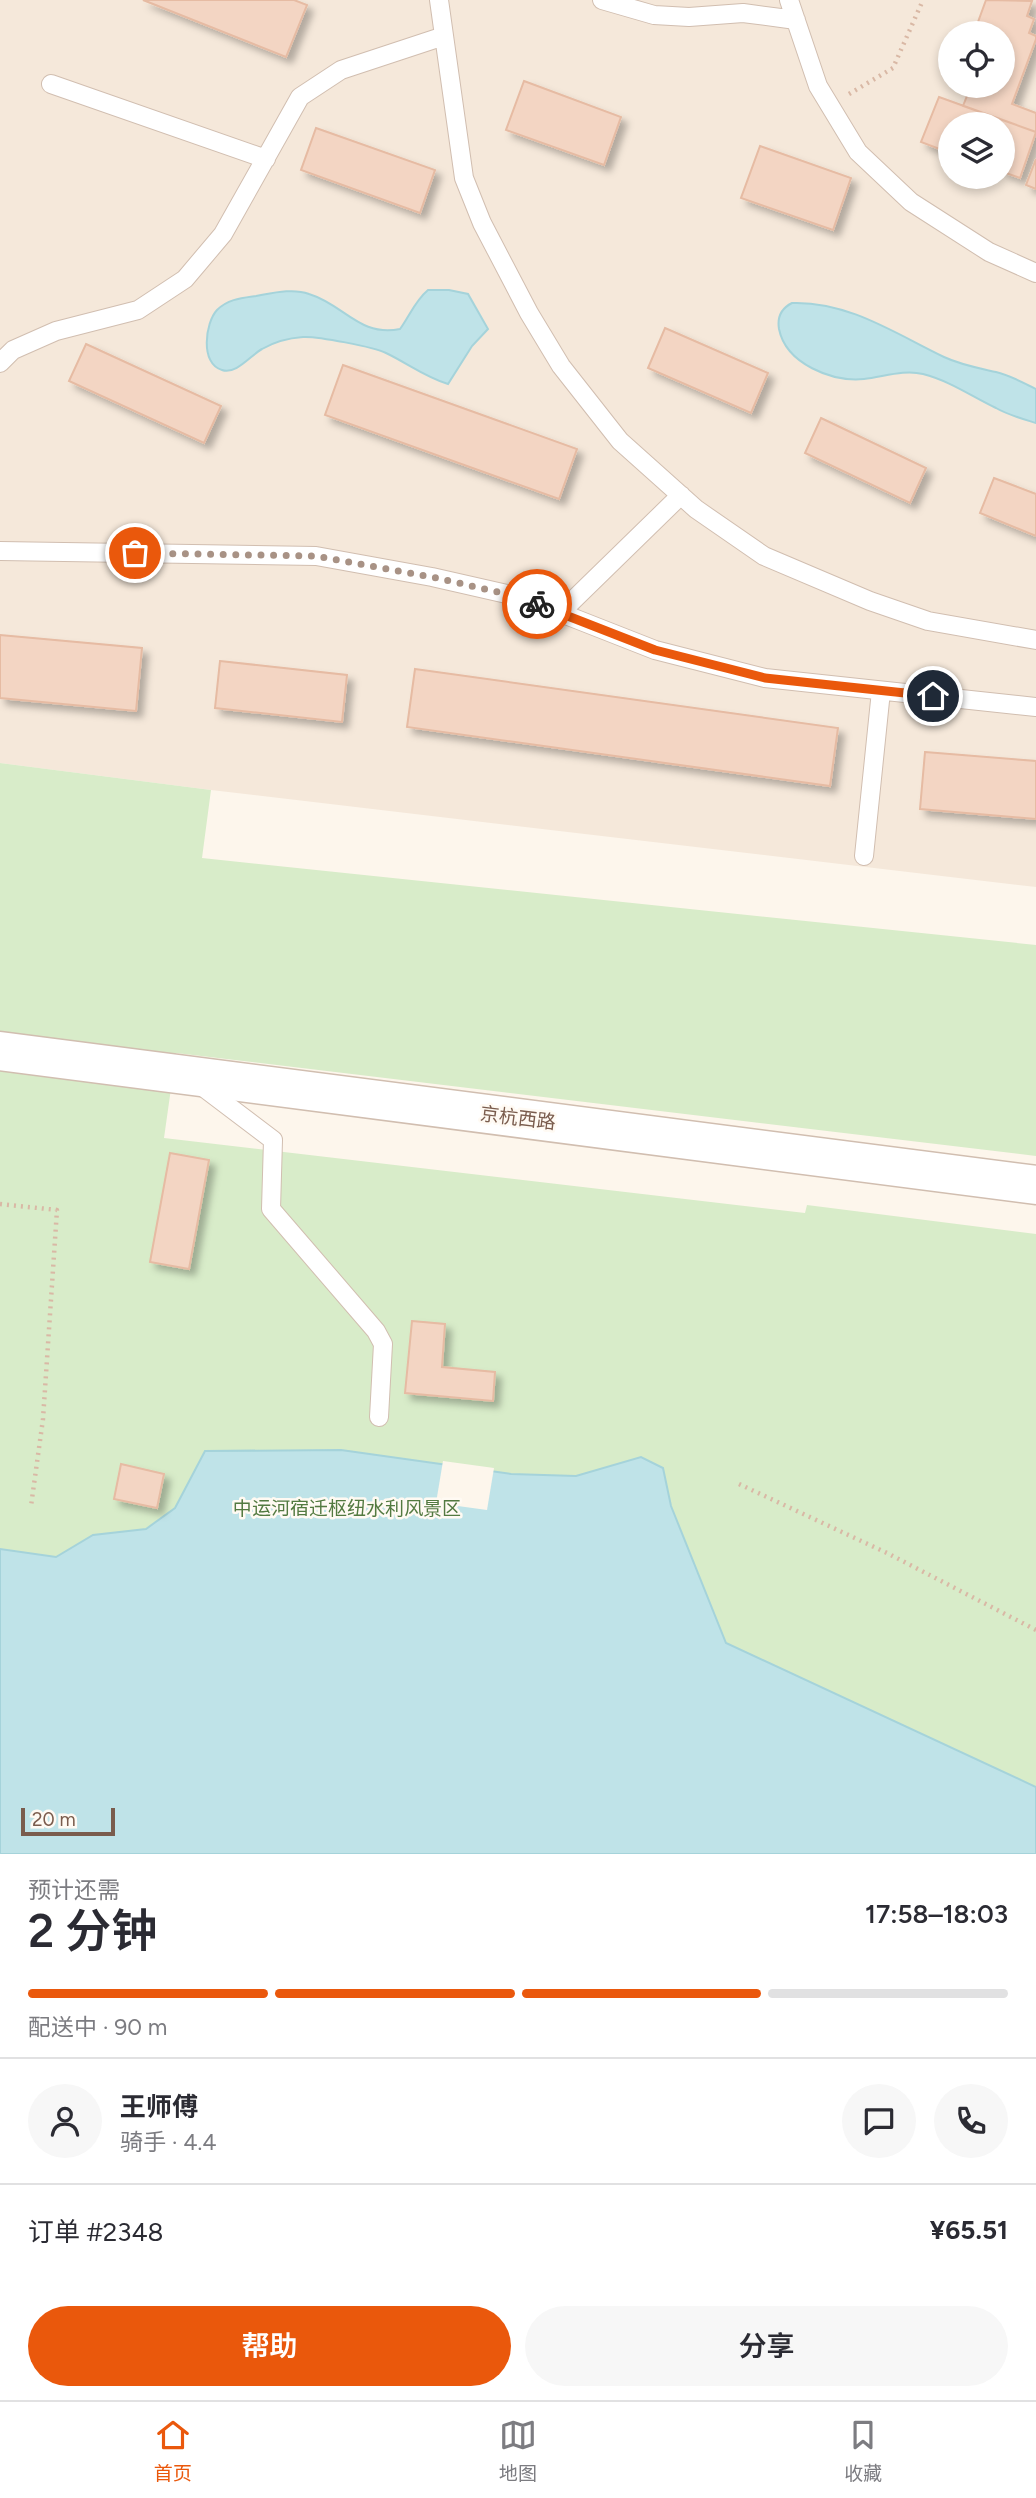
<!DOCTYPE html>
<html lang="zh">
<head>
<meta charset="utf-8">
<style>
  :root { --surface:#fff; --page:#f7f7f7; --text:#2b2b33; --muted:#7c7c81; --line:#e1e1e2; --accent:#ea580c }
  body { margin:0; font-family:Figtree,"Noto Sans SC",sans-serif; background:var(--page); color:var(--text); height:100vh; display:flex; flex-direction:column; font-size:26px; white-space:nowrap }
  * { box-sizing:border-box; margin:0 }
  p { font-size:23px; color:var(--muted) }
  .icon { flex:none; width:38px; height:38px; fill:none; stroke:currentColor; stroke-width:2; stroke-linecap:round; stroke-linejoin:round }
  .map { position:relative; height:1854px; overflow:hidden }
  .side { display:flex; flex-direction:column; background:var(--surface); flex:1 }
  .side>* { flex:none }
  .controls { position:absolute; left:938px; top:21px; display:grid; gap:14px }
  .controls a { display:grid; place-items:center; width:77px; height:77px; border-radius:50%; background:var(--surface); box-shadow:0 4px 10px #0003; font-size:35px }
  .scale { position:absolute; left:21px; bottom:18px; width:94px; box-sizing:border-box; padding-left:7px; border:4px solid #7a5c4d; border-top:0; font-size:19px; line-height:24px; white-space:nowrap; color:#7a5c4d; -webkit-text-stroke:5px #fffaf3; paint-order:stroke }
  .pin { position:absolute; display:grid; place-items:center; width:60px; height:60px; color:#fff; margin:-30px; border:4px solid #fff; border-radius:50%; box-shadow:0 2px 7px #0007 }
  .courier { position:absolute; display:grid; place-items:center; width:70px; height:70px; margin:-35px; border:5px solid #ea580c; border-radius:50%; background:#fff; color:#222; box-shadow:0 2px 9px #0007 }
  .overview em { font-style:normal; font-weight:600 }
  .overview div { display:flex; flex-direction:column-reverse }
  .overview { display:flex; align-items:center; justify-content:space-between; height:119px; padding:0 28px }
  h1 { font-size:46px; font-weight:600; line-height:52px }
  .bar { display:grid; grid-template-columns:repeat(4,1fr); gap:10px 7px; align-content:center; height:84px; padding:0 28px }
  .bar i { height:9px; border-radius:5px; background:var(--line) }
  .bar .selected { background:var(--accent) }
  .bar p { grid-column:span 4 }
  .line { display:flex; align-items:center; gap:18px; padding:0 28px; border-top:2px solid var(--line) }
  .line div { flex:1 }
  .round { display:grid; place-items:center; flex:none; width:74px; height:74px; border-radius:37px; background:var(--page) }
  .cta { display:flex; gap:14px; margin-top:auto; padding:14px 28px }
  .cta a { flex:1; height:80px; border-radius:42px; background:var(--accent); color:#fff; font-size:28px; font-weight:600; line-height:80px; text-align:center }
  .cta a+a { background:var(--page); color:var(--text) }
  .menu { display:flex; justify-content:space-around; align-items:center; height:98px; border-top:2px solid var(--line); background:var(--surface); font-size:19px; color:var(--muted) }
  .menu a { display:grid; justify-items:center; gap:4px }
  .menu .selected { color:var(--accent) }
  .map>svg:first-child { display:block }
  .residential { fill:#f5e8da; fill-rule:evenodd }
  .green { fill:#d8ecc9 }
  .water { fill:#bfe3e8; stroke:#a5d3da; stroke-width:2 }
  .pier { fill:#fdf6ec }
  .building { fill:#f3d5c3; stroke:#e6bba3; stroke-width:2; filter:url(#shadow) }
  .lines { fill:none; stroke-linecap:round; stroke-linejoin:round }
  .service-casing { stroke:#d1beb0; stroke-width:20 }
  .tertiary-casing { stroke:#d1beb0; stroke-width:41 }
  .path { stroke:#d9b8a5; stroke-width:4.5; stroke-dasharray:2 5; stroke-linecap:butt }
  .service { stroke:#fff; stroke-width:18 }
  .tertiary { stroke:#fff; stroke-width:38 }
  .done { stroke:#a89285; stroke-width:7; stroke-dasharray:0 12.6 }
  .route { stroke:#ea580c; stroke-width:9 }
  .labels { text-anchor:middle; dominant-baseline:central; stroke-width:5; stroke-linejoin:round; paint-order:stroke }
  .street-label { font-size:19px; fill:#7a5c4d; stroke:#fffaf3 }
  .park-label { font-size:19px; fill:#537a41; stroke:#fffaf3 }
</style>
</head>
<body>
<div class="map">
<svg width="1036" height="1854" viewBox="0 0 1036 1854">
  <defs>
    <filter id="shadow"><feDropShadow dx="6" dy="6" stdDeviation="3.5" flood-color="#0004"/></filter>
  </defs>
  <rect width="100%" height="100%" fill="#fdf6ec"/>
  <path class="residential" d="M0,0H1036V887L211,790L0,763ZM950,33H1003V86H950ZM950,124H1003V177H950Z"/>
  <path class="green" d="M0,763L211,790L202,858L1036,945V1156L176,1053L164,1138L805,1213L807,1205L1036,1234V1854H0Z"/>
  <path class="water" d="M428,290H449L468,294L488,329L472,346L448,384C425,377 407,363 386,353C374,347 317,336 303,337C289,338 274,342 262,349C251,355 236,375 222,370C200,364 205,323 217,310C228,299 242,298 256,296C273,293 293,288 309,294C345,305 359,337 400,329C410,315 415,301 428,290Z
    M792,303C848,301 896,334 944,357C961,365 978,368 996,372C1010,375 1023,383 1036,389V423C1023,419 1008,415 996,408C971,396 950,381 923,374C904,369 883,377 864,379C832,382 786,364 779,329C777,317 782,308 792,303Z
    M341,1450L511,1474L576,1476L641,1457L663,1468L671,1506L726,1643L1036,1787V1854H0V1549L56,1557L93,1535L146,1529L175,1508L205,1451Z"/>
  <path class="pier" d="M443,1461L494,1468L487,1510L436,1503Z"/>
  <path class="building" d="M143,0H294L307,5L286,57Z
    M986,0L1032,1L1027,16L1034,19L1029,33L1036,36V39L1012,104L1036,113V132L963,106L971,86H1003V33H974Z
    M524,81L621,117L604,165L506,130Z
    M939,97L1036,132L1020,178L1003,172V124H950V153L921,142Z
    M316,128L435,170L420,213L301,170Z
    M760,146L851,178L833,230L741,198Z
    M1036,159V189L1026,185Z
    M665,328L768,373L751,413L648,368Z
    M86,344L221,406L204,443L69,381Z
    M343,365L577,449L559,499L325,415Z
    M821,418L926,468L910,503L805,453Z
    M994,478L1036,494V536L980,513Z
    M0,635L142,648L136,711L0,698Z
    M220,661L347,675L342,722L215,708Z
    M415,669L838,728L830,786L407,727Z
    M925,752L1036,761V819L920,809Z
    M170,1153L209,1160L189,1269L150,1262Z
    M412,1321L445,1324L442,1367L495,1372L493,1401L405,1393Z
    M121,1464L164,1474L157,1508L114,1499Z"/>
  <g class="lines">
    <defs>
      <path id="service" d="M439,0L464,178L482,223L529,313L561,366L620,441L696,509L764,556L870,601L928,621L1036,640
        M602,0L654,15L689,17L743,13L796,20
        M789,0L818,86L858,152L911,202L989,252L1036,273
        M51,84L266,159
        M0,363L13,350L56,331L138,310L185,279L223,234L300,97L341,70L444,36
        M0,551L316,556L432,577L520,597L655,650L765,678L1036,707
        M560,613L681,495
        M864,856L881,691
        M199,1084L273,1140L271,1209L376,1331L383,1344L379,1417"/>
      <path id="tertiary" d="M0,1051L1036,1185"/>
    </defs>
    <use href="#service" class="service-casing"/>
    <use href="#tertiary" class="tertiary-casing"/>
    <path class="path" d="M849,94L893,68L923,0
      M0,1204L57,1210L43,1419L31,1506
      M739,1484L887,1553L1036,1630"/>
    <use href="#service" class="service"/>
    <use href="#tertiary" class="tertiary"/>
  </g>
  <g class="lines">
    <path class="done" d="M135,553L316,556L432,577L520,597L537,604"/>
    <path class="route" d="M537,604L655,650L765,678L933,696"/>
  </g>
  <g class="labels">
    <g class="street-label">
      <text transform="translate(518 1118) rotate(7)">京杭西路</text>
    </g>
    <g class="park-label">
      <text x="347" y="1508">中运河宿迁枢纽水利风景区</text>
    </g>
  </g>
</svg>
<div class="controls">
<a><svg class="icon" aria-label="locate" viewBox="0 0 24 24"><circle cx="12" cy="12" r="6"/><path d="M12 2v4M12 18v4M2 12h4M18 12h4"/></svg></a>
<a><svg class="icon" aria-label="layers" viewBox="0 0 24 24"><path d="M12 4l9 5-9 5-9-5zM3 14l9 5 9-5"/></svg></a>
</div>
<div class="scale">20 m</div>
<div class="pin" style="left:135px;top:553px;background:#ea580c"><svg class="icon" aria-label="bag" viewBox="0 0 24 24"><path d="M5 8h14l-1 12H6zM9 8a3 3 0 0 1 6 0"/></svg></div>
<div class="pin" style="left:933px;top:696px;background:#1f2937"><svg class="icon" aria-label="home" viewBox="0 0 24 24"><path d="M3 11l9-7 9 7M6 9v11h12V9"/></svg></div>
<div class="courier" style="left:537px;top:604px"><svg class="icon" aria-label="bike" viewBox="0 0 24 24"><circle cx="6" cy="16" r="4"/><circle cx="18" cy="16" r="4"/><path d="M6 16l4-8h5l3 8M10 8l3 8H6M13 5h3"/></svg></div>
</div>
<section class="side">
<div class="overview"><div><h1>2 分钟</h1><p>预计还需</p></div><em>17:58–18:03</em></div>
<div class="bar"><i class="selected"></i><i class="selected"></i><i class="selected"></i><i></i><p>配送中 · 90 m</p></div>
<div class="line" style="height:126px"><a class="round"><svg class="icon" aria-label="person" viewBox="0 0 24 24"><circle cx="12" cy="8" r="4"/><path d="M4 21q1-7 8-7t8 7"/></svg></a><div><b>王师傅</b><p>骑手 · 4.4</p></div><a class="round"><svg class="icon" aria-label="chat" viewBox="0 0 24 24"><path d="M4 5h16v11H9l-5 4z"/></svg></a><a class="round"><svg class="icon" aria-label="phone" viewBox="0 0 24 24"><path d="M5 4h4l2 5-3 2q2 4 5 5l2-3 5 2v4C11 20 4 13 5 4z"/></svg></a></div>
<div class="line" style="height:91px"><div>订单 #2348</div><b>¥65.51</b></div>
<div class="cta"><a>帮助</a><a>分享</a></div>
</section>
<nav class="menu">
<a class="selected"><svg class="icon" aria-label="home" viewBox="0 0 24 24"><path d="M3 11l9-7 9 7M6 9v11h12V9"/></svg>首页</a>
<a><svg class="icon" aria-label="map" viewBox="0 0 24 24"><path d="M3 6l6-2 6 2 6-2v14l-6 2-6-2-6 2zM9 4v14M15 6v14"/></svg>地图</a>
<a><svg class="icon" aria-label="saved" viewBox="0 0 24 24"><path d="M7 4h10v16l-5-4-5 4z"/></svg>收藏</a>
</nav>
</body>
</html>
